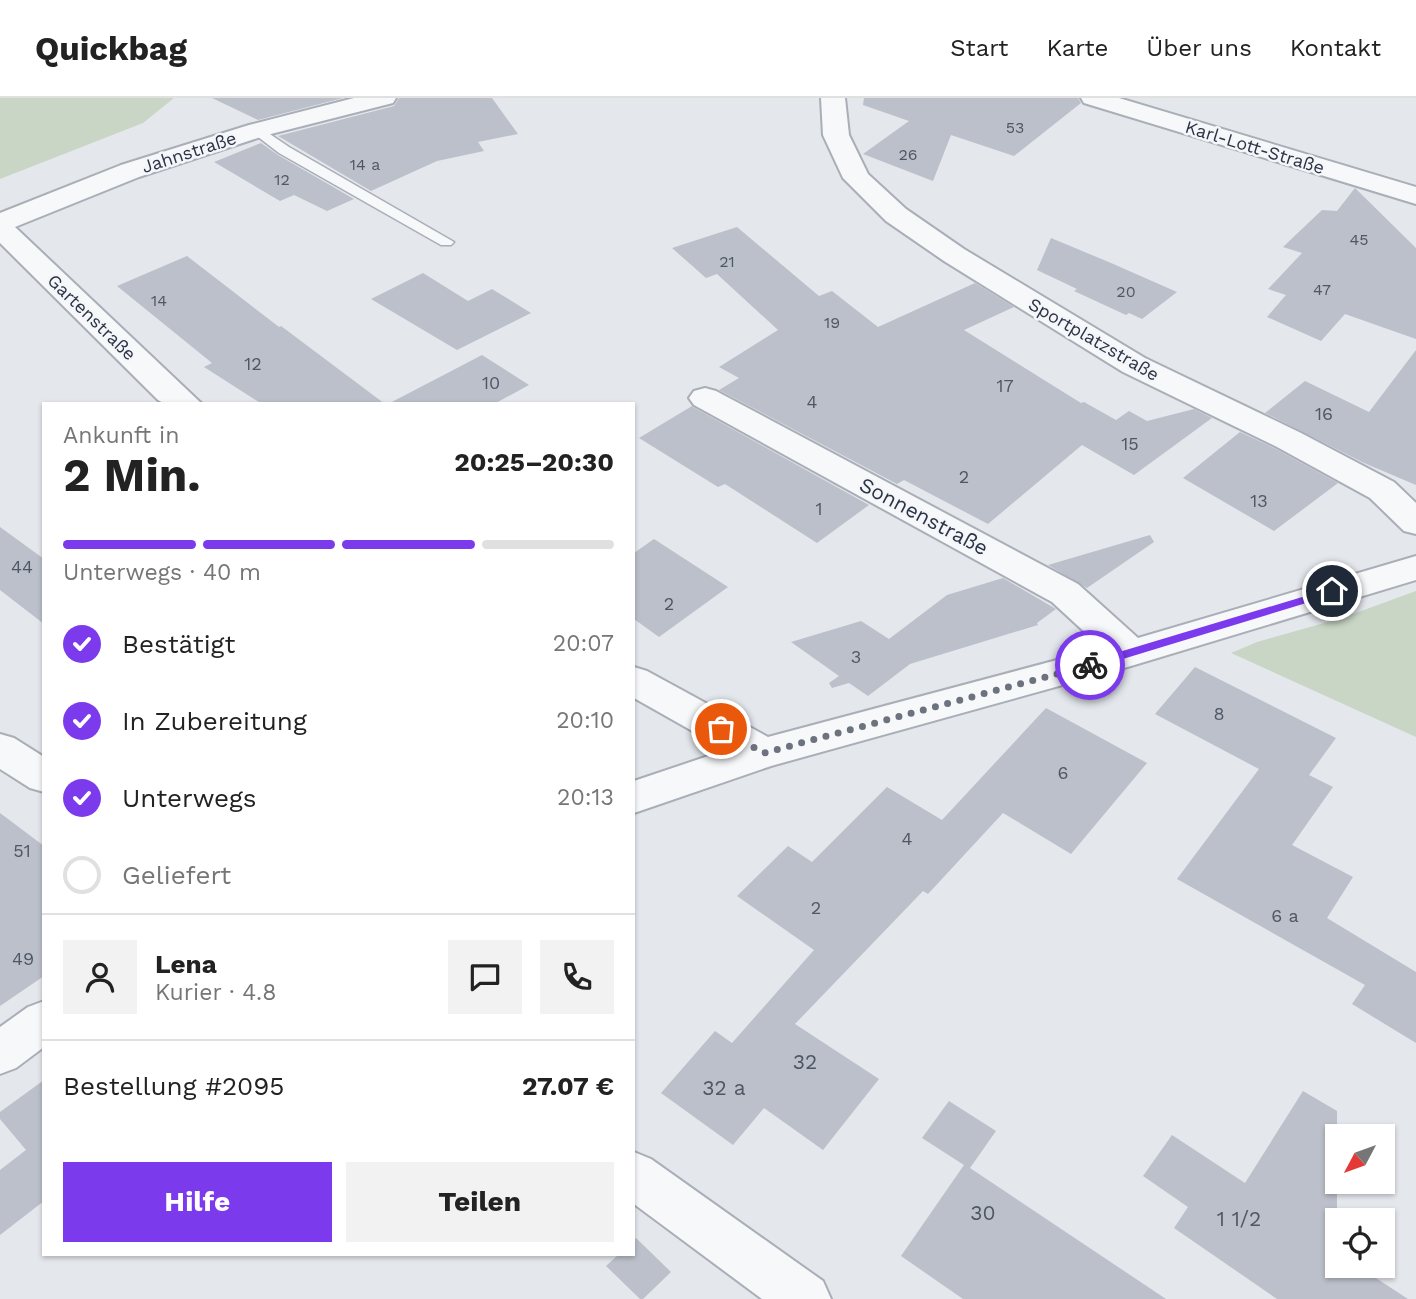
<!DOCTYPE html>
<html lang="de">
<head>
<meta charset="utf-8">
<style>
  :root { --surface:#fff; --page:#f2f2f2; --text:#222; --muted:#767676; --line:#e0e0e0; --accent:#7c3aed }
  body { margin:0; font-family:"Work Sans",sans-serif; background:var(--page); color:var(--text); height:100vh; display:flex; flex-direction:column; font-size:26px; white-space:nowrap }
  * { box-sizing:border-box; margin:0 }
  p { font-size:23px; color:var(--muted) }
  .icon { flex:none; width:38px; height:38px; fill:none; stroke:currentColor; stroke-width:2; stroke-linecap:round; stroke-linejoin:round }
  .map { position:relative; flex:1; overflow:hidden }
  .side { position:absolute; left:42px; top:304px; width:593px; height:854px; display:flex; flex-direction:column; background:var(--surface); border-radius:0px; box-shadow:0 2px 5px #0004 }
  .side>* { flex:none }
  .needle { width:46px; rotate:229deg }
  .buttons { position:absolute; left:1325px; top:1026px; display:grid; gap:14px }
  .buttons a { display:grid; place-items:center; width:70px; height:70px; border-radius:0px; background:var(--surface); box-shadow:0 2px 5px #0004; font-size:35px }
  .pin { position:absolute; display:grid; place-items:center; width:60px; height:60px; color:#fff; margin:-30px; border:4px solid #fff; border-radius:50%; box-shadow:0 2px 7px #0007 }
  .courier { position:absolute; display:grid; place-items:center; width:70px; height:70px; margin:-35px; border:5px solid #7c3aed; border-radius:50%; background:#fff; color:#222; box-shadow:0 2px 9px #0007 }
  .summary em { font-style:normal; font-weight:700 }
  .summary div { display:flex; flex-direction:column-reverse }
  .summary { display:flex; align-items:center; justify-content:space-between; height:119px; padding:0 21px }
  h1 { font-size:46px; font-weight:700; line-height:52px }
  .bar { display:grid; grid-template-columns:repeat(4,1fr); gap:10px 7px; align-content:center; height:84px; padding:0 21px }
  .bar i { height:9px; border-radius:5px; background:var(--line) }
  .bar .selected { background:var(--accent) }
  .bar p { grid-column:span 4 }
  .line { display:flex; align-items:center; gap:18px; padding:0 21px; border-top:2px solid var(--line) }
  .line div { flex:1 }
  .round { display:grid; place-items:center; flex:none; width:74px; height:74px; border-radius:0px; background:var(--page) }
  ol { padding:0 21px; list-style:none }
  li { display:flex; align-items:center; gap:21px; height:77px }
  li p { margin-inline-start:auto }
  li .icon { padding:7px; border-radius:50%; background:var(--accent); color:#fff; stroke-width:4 }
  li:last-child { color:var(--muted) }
  li i { width:38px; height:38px; border:4px solid var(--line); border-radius:50% }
  .button { display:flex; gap:14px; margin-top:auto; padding:14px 21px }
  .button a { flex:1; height:80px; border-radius:0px; background:var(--accent); color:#fff; font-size:28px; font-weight:700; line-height:80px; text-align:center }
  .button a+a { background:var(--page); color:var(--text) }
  header { display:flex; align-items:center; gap:42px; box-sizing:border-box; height:98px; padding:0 35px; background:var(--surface); border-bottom:2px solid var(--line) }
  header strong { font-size:33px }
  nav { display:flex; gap:38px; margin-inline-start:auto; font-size:24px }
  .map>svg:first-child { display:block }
  .green { fill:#c9d6c5 }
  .building { fill:#bbc0ca }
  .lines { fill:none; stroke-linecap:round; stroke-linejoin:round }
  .service-casing { stroke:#a9aeb7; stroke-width:3 }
  .minor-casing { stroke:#a9aeb7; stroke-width:4 }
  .service { fill:#f7f8fa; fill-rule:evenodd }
  .minor { fill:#f7f8fa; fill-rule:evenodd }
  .route { fill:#7c3aed }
  .done { stroke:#6c737f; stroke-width:7; stroke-dasharray:0 12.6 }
  .labels { text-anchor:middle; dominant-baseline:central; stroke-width:5; stroke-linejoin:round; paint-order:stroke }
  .far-number-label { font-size:16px; fill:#4f5766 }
  .far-street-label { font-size:18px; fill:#2b3445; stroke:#f4f6f9 }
  .number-label { font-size:18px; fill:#4f5766 }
  .street-label { font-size:21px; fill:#2b3445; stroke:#f4f6f9 }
  .near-number-label { font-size:21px; fill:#4f5766 }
</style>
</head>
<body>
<header>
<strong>Quickbag</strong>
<nav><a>Start</a><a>Karte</a><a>Über uns</a><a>Kontakt</a></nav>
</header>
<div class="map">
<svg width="1416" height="1201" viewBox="0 0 1416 1201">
  <rect width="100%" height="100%" fill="#e4e7ec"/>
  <path class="green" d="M0,0H174L143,25L0,81Z
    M1416,493V639L1231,555L1257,544L1342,520Z"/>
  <path class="building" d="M212,0H343L258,22Z
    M399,0H492L518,36L478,44L484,53L437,63L371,93L278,38L394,8Z
    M864,0H1078L1081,5L1014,58L951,37L933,83L863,56L909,23L863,7Z
    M261,45L278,57L354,101L327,113L294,97L280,103L214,64Z
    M1355,90L1416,150V241L1345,216L1321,243L1267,219L1286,197L1268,191L1302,155L1283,149L1322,112L1337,113Z
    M737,129L819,198L832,193L878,229L975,185L1014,209L964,232L1081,305L1084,304L1116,322L1129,313L1147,323L1194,311L1212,320L1134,377L1082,347L988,426L904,382L897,386L719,292L739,280L719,269L778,232L717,176L706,180L672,150Z
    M1051,140L1111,165L1177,194L1142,221L1129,215L1126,217L1074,193L1077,191L1037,172Z
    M187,158L279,229L281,228L385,306H262L204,269L212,265L117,188Z
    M423,175L468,203L492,191L531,215L457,252L371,201Z
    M1416,252V387L1364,365L1265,315L1305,283L1369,314Z
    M482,257L529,287L494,306H388Z
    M692,308L693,309L869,407L817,445L725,386L718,389L639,340Z
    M1240,334L1276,351L1338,385L1274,433L1183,380Z
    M0,429L44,461V526L0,492Z
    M1150,437L1154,444L1087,490L1048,467Z
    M654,441L728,489L659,539L634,521V455Z
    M1003,480L1056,511L1037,525L1038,527L910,566L868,598L849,585L832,590L829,585L839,578L791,544L861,523L889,541L947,497Z
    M1195,569L1336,640L1309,677L1333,689L1292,747L1353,779L1327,820L1416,874V945L1352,906L1365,887L1177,781L1259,671L1155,616Z
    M1046,610L1147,665L1071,756L1003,715L928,796L923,793L795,926L879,981L823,1052L764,1010L733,1047L661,995L715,933L732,945L814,852L737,798L788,748L812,764L887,689L942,722Z
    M0,715L44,748V878L0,908Z
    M44,982V1103L0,1137V1072L26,1052L0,1021V1014Z
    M1303,993L1337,1013V1167H1356L1408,1201H1277L1174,1130L1188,1109L1143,1078L1172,1037L1245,1085Z
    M949,1003L996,1033L970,1070L1166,1201H963L901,1158L964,1067L922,1040Z
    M636,1140L671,1174L643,1201H640L606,1168L618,1157H634V1143Z"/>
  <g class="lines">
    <defs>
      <path id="service" d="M258,28L289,49L454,144L451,147H441L279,55L253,35V29Z"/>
      <path id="minor" d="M354,0H396L393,5L267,37L139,79L15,129L202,306H165L158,302L0,145V115L121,67L249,27Z
        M821,0H845L849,37L868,76L906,111L964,151L1145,260L1301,335L1394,384L1416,405V436L1404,433L1370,400L1277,349L1123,274L944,163L886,123L843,80L823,37Z
        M1081,0H1119L1416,89V106L1084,5Z
        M705,290L716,293L1078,486L1138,540L1416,458V482L1131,568L771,668L634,715V683L726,652L634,600V569L647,573L768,639L1102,550L1052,504L694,307L689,300L694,293Z
        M0,636L14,640L44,659V694L30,690L0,671Z
        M44,903V949L16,970L0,976V929L28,909Z
        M634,1054L651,1061L823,1183L831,1201H762L634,1106Z"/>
    </defs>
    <use href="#service" class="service-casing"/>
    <use href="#minor" class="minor-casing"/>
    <use href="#service" class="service"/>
    <use href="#minor" class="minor"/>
  </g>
  <path class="route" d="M1332,490L1338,493L1336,496L1090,571L1084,567L1086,564Z"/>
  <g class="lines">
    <path class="done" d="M721,631L764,655L1090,567"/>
  </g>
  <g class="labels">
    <g class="far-number-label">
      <text x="1015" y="29">53</text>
      <text x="908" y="56">26</text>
      <text x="365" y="66">14 a</text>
      <text x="282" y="81">12</text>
      <text x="1359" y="141">45</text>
      <text x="727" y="163">21</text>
      <text x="1322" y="191">47</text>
      <text x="1126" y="193">20</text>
      <text x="159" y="202">14</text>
      <text x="832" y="224">19</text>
    </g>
    <g class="far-street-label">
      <text transform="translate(1255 49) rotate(17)">Karl-Lott-Straße</text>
      <text transform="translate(189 54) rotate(-18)">Jahnstraße</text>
      <text transform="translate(92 219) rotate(44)">Gartenstraße</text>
      <text transform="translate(1094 241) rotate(30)">Sportplatzstraße</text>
    </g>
    <g class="number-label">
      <text x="253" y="265">12</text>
      <text x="491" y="284">10</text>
      <text x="1005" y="287">17</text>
      <text x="812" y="303">4</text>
      <text x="1324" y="315">16</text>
      <text x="1130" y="345">15</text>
      <text x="964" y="378">2</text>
      <text x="1259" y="402">13</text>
      <text x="819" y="410">1</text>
      <text x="22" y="468">44</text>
      <text x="669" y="505">2</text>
      <text x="856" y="558">3</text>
      <text x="1219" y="615">8</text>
      <text x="1063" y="674">6</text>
      <text x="907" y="740">4</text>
      <text x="22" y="752">51</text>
      <text x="816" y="809">2</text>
      <text x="1285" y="817">6 a</text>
      <text x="23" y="860">49</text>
    </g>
    <g class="street-label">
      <text transform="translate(924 418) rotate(28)">Sonnenstraße</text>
    </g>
    <g class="near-number-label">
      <text x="805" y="963">32</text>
      <text x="724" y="989">32 a</text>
      <text x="983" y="1114">30</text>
      <text x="1239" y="1120">1 1/2</text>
    </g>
  </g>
</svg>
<div class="buttons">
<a><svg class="needle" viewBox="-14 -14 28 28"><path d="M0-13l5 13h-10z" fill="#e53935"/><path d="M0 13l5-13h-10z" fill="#767676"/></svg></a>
<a><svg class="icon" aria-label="locate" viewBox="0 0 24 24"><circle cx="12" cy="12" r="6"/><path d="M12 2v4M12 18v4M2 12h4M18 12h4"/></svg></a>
</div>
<div class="pin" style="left:721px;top:631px;background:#ea580c"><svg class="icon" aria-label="bag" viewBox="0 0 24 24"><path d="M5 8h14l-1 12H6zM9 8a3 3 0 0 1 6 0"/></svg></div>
<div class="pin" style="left:1332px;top:493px;background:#1f2937"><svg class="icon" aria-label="home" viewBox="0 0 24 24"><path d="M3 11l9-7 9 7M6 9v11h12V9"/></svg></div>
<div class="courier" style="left:1090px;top:567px"><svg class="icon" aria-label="bike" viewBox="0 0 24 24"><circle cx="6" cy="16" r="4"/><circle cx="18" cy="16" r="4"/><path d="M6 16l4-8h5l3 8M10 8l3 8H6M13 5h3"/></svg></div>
<section class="side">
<div class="summary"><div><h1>2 Min.</h1><p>Ankunft in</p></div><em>20:25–20:30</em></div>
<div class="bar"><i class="selected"></i><i class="selected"></i><i class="selected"></i><i></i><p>Unterwegs · 40 m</p></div>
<ol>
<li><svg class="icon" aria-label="check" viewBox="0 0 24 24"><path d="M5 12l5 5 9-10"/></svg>Bestätigt<p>20:07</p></li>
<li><svg class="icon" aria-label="check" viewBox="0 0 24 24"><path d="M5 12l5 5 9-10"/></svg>In Zubereitung<p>20:10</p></li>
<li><svg class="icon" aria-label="check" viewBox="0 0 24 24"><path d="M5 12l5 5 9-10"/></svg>Unterwegs<p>20:13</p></li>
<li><i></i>Geliefert</li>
</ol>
<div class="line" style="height:126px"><a class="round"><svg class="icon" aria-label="person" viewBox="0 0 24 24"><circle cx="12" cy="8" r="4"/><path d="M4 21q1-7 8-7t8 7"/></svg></a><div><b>Lena</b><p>Kurier · 4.8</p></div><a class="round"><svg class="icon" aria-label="chat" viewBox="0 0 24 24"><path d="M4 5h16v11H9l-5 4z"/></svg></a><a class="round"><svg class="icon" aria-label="phone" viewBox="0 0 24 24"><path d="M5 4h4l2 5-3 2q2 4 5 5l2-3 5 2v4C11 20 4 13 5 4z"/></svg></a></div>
<div class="line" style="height:91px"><div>Bestellung #2095</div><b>27.07 €</b></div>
<div class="button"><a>Hilfe</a><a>Teilen</a></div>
</section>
</div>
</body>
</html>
